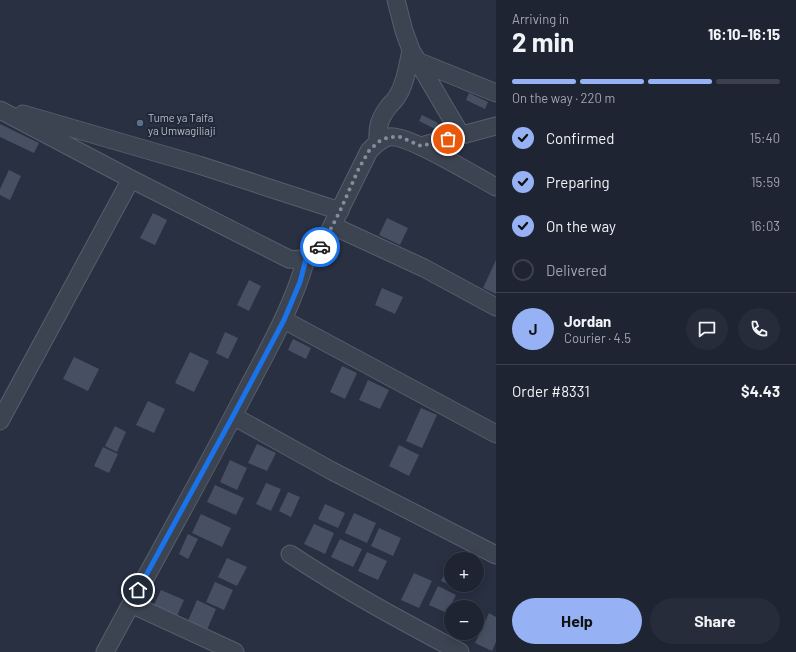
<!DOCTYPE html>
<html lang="en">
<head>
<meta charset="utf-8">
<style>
  :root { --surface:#1e2432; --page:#262c3a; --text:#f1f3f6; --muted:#a1a4ac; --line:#3c414d; --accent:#96b1f4 }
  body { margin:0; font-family:Barlow,sans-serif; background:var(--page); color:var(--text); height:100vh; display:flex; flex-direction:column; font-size:15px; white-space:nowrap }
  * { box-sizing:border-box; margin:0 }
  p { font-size:13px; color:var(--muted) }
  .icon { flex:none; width:22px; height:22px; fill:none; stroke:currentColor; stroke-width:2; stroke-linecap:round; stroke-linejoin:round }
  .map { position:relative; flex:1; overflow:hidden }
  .details { display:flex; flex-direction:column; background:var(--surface); width:300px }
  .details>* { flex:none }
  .fabs { position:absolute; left:444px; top:552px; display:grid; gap:8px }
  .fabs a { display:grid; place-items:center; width:40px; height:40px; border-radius:50%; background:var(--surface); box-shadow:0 2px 10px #0003,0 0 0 1px var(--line); font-size:20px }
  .pin { position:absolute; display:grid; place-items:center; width:34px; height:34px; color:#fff; margin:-17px; border:2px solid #fff; border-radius:50%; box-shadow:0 1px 4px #0007 }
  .courier { position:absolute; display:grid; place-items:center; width:40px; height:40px; margin:-20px; border:3px solid #1a73e8; border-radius:50%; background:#fff; color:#222; box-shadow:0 1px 5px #0007 }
  .headline em { font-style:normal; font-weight:700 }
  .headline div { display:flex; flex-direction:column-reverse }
  .headline { display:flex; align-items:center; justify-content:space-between; height:68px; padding:0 16px }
  h1 { font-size:26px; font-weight:700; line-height:30px }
  .bar { display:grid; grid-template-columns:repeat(4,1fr); gap:6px 4px; align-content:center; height:48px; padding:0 16px }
  .bar i { height:5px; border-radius:3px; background:var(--line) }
  .bar .active { background:var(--accent) }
  .bar p { grid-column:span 4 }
  .line { display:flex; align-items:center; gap:10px; padding:0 16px; border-top:1px solid var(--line) }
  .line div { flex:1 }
  .round { display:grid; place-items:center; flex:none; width:42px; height:42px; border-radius:21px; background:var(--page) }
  ol { padding:0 16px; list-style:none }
  li { display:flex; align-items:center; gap:12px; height:44px }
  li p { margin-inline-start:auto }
  li .icon { padding:4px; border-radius:50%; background:var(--accent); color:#111; stroke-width:4 }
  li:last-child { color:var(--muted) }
  li i { width:22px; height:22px; border:2px solid var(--line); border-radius:50% }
  .button { display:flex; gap:8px; margin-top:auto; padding:8px 16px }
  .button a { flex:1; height:46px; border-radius:24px; background:var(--accent); color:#111; font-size:16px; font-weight:700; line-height:46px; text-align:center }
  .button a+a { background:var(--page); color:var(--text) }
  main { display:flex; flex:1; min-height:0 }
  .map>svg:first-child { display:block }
  .building { fill:#475063 }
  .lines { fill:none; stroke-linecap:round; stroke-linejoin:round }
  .minor-casing { stroke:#575e6c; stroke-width:19 }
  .minor { stroke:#3c4351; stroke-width:17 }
  .done { stroke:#868c9b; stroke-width:4; stroke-dasharray:0 7.2 }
  .route { stroke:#1a73e8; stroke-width:5 }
  .service-dot { fill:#5c6f8a; stroke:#212837; stroke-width:1.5 }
  .labels { text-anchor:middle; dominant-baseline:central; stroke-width:4; stroke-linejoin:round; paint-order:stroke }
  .poi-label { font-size:11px; fill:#b9becb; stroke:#212837; text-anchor:start }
</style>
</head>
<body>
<main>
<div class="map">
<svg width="496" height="652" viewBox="0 0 496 652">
  <rect width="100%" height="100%" fill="#283042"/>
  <path class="building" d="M469,93L488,102L485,109L466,100Z
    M422,115L438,123L435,129L419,121Z
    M0,124L39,143L34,153L0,137Z
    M9,170L21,176L10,200L0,195V189Z
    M153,213L167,220L155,245L140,238Z
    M387,218L408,228L400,245L379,235Z
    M496,260V294L483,288Z
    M249,280L261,286L249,311L237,305Z
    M382,288L403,297L395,314L375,305Z
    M225,332L238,338L228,359L216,353Z
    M293,339L311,348L306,359L288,350Z
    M190,352L209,361L194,392L175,383Z
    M74,357L99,369L88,391L63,379Z
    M342,366L357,373L345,399L330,392Z
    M368,380L389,390L380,409L359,400Z
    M148,401L165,409L154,433L136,425Z
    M421,408L437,415L422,448L406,441Z
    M115,426L126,432L117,452L105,446Z
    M257,444L276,453L267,471L248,463Z
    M399,445L419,455L409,476L389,466Z
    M103,447L118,454L109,473L94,466Z
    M230,460L247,468L237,490L220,482Z
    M266,483L281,489L271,511L256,504Z
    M215,485L244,498L236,515L207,502Z
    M288,492L300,497L291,517L279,511Z
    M325,504L345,513L338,528L318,519Z
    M354,513L376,523L367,543L345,533Z
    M201,514L231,528L222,547L192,533Z
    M314,524L334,533L325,554L304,544Z
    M379,528L401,538L393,556L371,546Z
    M188,534L198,539L188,559L179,554Z
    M340,539L362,549L353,567L331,557Z
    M367,552L387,561L378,580L358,571Z
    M227,558L247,567L237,586L218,577Z
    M450,562L451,563V585H463L460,590L441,581Z
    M414,573L432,581L419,608L401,600Z
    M215,582L233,590L224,610L206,602Z
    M438,586L456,595L447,613L429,605Z
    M161,590L184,600L175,620L152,609Z
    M197,600L216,609L206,632L187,623Z
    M462,600L477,607H459Z
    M477,607L482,610L477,620Z
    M489,613L496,617V642L492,651L475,643Z"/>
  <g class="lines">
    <defs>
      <path id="minor" d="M396,0L404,31L411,50L461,135
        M417,61L496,93
        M0,110L131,179L289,259C307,261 311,256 323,244L369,151C375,145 380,139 389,137C406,133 477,177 496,187
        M23,114L199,165L340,211
        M378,142C377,126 380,117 390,105C393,102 396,99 398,95C406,82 408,64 411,50
        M421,146L496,126
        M333,226L424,268L496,307
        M284,320L496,434
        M233,416L332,471L496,555
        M0,421L131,179
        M290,554C344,590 402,621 460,652
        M131,604L235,652
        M105,652C150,568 198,484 242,399C266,353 292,309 306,259"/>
    </defs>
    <use href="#minor" class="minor-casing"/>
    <use href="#minor" class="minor"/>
  </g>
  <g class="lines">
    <path class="done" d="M320,247L323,244L340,211L359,168L369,151L378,142L389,137H400L421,146L448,139"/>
    <path class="route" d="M138,590L233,416L284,320L300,282L306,259L312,255L320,247"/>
  </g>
  <circle class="service-dot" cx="140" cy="123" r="4"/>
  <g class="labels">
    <g class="poi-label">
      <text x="148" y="117">Tume ya Taifa<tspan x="148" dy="13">ya Umwagiliaji</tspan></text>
    </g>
  </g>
</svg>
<div class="fabs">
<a>+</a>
<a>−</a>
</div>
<div class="pin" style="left:448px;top:139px;background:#ea580c"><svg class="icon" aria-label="bag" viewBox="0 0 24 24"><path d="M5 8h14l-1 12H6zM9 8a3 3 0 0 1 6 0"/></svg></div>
<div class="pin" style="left:138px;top:590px;background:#1f2937"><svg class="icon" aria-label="home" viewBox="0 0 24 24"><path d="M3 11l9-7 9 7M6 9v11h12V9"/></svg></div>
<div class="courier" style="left:320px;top:247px"><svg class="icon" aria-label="car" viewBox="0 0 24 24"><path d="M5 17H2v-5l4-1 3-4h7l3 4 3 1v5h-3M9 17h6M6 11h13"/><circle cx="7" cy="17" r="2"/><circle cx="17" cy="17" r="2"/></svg></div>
</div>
<section class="details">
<div class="headline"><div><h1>2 min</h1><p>Arriving in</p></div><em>16:10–16:15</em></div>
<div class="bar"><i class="active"></i><i class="active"></i><i class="active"></i><i></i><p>On the way · 220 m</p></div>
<ol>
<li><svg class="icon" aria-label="check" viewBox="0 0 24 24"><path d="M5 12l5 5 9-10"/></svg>Confirmed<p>15:40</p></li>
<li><svg class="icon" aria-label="check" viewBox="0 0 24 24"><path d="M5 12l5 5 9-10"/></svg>Preparing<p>15:59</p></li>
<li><svg class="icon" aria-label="check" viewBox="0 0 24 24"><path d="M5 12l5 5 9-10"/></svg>On the way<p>16:03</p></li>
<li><i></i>Delivered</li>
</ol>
<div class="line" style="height:72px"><b class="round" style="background:var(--accent);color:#111">J</b><div><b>Jordan</b><p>Courier · 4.5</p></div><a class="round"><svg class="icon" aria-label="chat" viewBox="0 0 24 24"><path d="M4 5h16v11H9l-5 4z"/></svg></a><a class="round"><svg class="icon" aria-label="phone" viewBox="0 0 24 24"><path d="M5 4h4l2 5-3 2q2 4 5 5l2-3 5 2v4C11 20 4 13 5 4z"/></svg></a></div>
<div class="line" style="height:52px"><div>Order #8331</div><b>$4.43</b></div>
<div class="button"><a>Help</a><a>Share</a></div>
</section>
</main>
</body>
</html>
